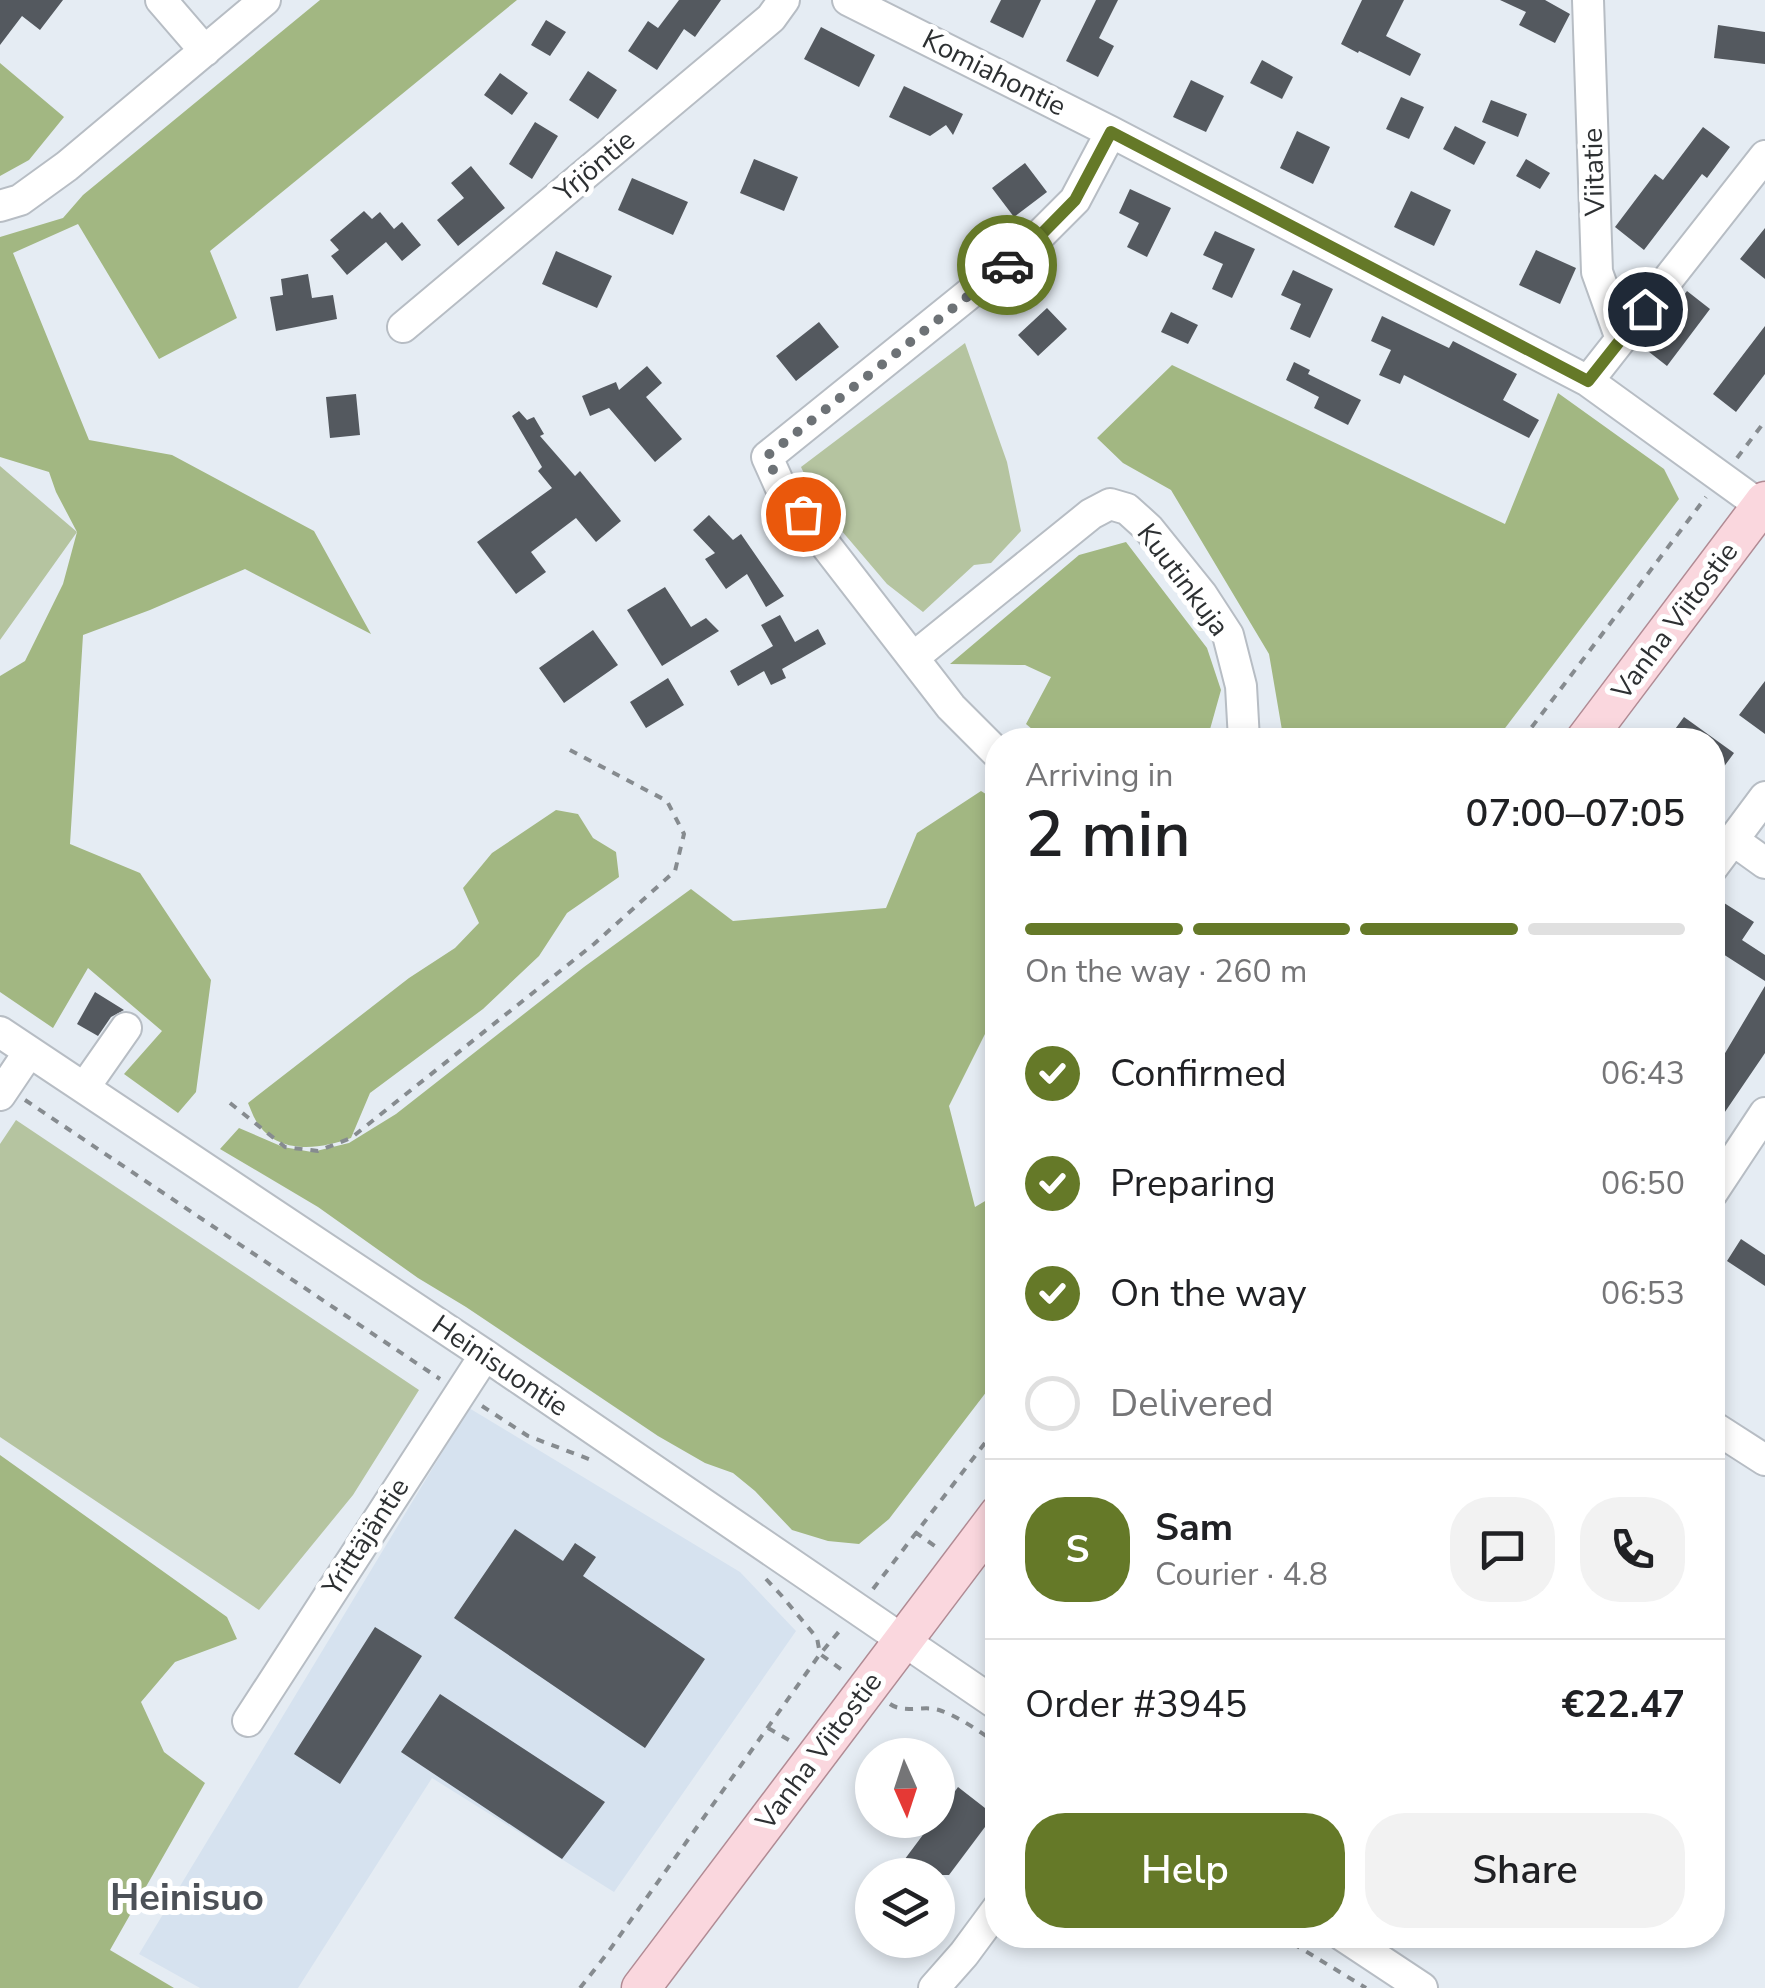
<!DOCTYPE html>
<html lang="en">
<head>
<meta charset="utf-8">
<style>
  :root { --surface:#fff; --page:#f2f2f2; --text:#202124; --muted:#757577; --line:#e0e0e0; --accent:#657928 }
  body { margin:0; font-family:"Nunito Sans",sans-serif; background:var(--page); color:var(--text); height:100vh; display:flex; flex-direction:column; font-size:38px; white-space:nowrap }
  * { box-sizing:border-box; margin:0 }
  p { font-size:32px; color:var(--muted) }
  .icon { flex:none; width:55px; height:55px; fill:none; stroke:currentColor; stroke-width:2; stroke-linecap:round; stroke-linejoin:round }
  .map { position:relative; flex:1; overflow:hidden }
  .details { position:absolute; left:985px; top:728px; width:740px; height:1220px; display:flex; flex-direction:column; background:var(--surface); border-radius:40px; box-shadow:0 5px 15px #0003 }
  .details>* { flex:none }
  .needle { width:65px; rotate:177deg }
  .buttons { position:absolute; left:855px; top:1738px; display:grid; gap:20px }
  .buttons a { display:grid; place-items:center; width:100px; height:100px; border-radius:50%; background:var(--surface); box-shadow:0 5px 15px #0003; font-size:50px }
  .pin { position:absolute; display:grid; place-items:center; width:85px; height:85px; color:#fff; margin:-42px; border:5px solid #fff; border-radius:50%; box-shadow:0 2px 10px #0007 }
  .courier { position:absolute; display:grid; place-items:center; width:100px; height:100px; margin:-50px; border:8px solid #657928; border-radius:50%; background:#fff; color:#222; box-shadow:0 2px 12px #0007 }
  .overview em { font-style:normal; font-weight:600 }
  .overview div { display:flex; flex-direction:column-reverse }
  .overview { display:flex; align-items:center; justify-content:space-between; height:170px; padding:0 40px }
  h1 { font-size:65px; font-weight:600; line-height:75px }
  .bar { display:grid; grid-template-columns:repeat(4,1fr); gap:15px 10px; align-content:center; height:120px; padding:0 40px }
  .bar i { height:12px; border-radius:8px; background:var(--line) }
  .bar .on { background:var(--accent) }
  .bar p { grid-column:span 4 }
  .line { display:flex; align-items:center; gap:25px; padding:0 40px; border-top:2px solid var(--line) }
  .line div { flex:1 }
  .round { display:grid; place-items:center; flex:none; width:105px; height:105px; border-radius:40px; background:var(--page) }
  ol { padding:0 40px; list-style:none }
  li { display:flex; align-items:center; gap:30px; height:110px }
  li p { margin-inline-start:auto }
  li .icon { padding:10px; border-radius:50%; background:var(--accent); color:#fff; stroke-width:4 }
  li:last-child { color:var(--muted) }
  li i { width:55px; height:55px; border:5px solid var(--line); border-radius:50% }
  .action { display:flex; gap:20px; margin-top:auto; padding:20px 40px }
  .action a { flex:1; height:115px; border-radius:40px; background:var(--accent); color:#fff; font-size:40px; font-weight:600; line-height:115px; text-align:center }
  .action a+a { background:var(--page); color:var(--text) }
  .map>svg:first-child { display:block }
  .built { fill:#d6e2ef }
  .green { fill:#b5c4a0 }
  .forest { fill:#a2b782 }
  .building { fill:#54595f }
  .lines { fill:none; stroke-linecap:round; stroke-linejoin:round }
  .minor-casing { stroke:#b7bdc4; stroke-width:34 }
  .major-casing { stroke:#b08b94; stroke-width:41 }
  .path { stroke:#868b8f; stroke-width:4; stroke-dasharray:8 8; stroke-linecap:butt }
  .minor { stroke:#fff; stroke-width:30 }
  .major { stroke:#fad7de; stroke-width:38 }
  .done { stroke:#6d7276; stroke-width:10; stroke-dasharray:0 18 }
  .route { stroke:#657928; stroke-width:12 }
  .labels { text-anchor:middle; dominant-baseline:central; stroke-width:10; stroke-linejoin:round; paint-order:stroke }
  .street-label { font-size:28px; fill:#2d3032; stroke:#fff }
  .district-label { font-size:38px; font-weight:bold; fill:#4c5157; stroke:#fff }
</style>
</head>
<body>
<div class="map">
<svg width="1765" height="1988" viewBox="0 0 1765 1988">
  <rect width="100%" height="100%" fill="#e5ecf3"/>
  <path class="built" d="M469,1408L740,1572L796,1631L614,1892L432,1778L298,1988H200L139,1954Z"/>
  <path class="green" d="M965,343L1007,462L1021,531L991,563L974,565L923,612L887,584L818,503L801,467Z
    M0,466L77,532L0,640Z
    M16,1120L419,1390L353,1495L259,1610L0,1437V1144Z"/>
  <path class="forest" d="M320,0H517L210,251L237,318L159,359L78,224L13,253L89,440L172,455L314,531L371,634L245,569L150,610L83,635L70,844L140,873L211,980L196,1092L178,1113L124,1074L162,1031L88,968L53,1028L0,992V676L25,661L63,584L77,532L56,492L49,472L0,457V237L63,218L83,195Z
    M0,63L64,117L29,160L0,176Z
    M1172,365L1505,524L1558,393L1664,469L1679,499L1496,740H1469L1467,738L1465,740H1281L1283,736L1269,654L1171,490L1123,463L1097,438Z
    M1126,542L1207,648L1221,690L1207,740H1045L1026,724L1051,677L1025,665L950,664L1079,555Z
    M981,791L997,801V1010L949,1106L975,1207L997,1194V1378L889,1519L859,1544L828,1541L792,1530L755,1491L733,1473L705,1463L658,1436L466,1307L418,1278L318,1207L220,1149L239,1128L283,1147L312,1152L349,1143L396,1114L584,967L691,889L733,921L886,908L917,833Z
    M556,810L578,814L593,838L616,852L619,877L567,913L539,956L483,1009L370,1093L351,1138C321,1149 280,1155 259,1125C254,1119 251,1110 248,1103L409,978L455,948L479,923L463,888L492,853Z
    M0,1455L227,1617L237,1639L175,1662L141,1702L164,1752L205,1783L110,1950L174,1988H0Z"/>
  <path class="building" d="M0,0H63L40,30L22,16L0,45Z
    M679,0H721L695,37L684,29L657,70L628,51L648,21L658,28Z
    M1001,0H1041L1023,38L990,22Z
    M1096,0H1118L1099,38L1114,46L1098,77L1066,61Z
    M1362,0H1404L1386,36L1421,54L1410,76L1359,51L1358,53L1341,44Z
    M1500,0H1545L1570,14L1555,43L1519,25L1526,12Z
    M546,20L566,32L550,56L531,45Z
    M1718,25L1765,32V64L1714,58Z
    M821,27L875,55L859,87L804,59Z
    M1262,60L1293,77L1282,99L1250,83Z
    M588,71L617,90L598,119L569,100Z
    M500,73L528,93L512,115L484,95Z
    M1191,80L1224,96L1206,132L1173,117Z
    M904,86L963,114L953,135L946,125L930,136L889,117Z
    M1401,97L1424,107L1409,139L1386,129Z
    M1491,100L1527,114L1518,137L1482,122Z
    M535,122L558,136L532,179L509,164Z
    M1455,126L1486,142L1474,165L1443,149Z
    M1703,127L1730,147L1707,178L1702,174L1644,250L1615,227L1655,174L1663,180Z
    M1297,131L1330,147L1313,184L1280,168Z
    M754,159L798,177L784,211L740,193Z
    M1526,159L1550,173L1540,189L1516,176Z
    M1025,163L1047,192L1014,217L992,188Z
    M471,166L505,208L458,246L437,220L464,198L451,183Z
    M632,178L688,202L673,235L618,210Z
    M1130,189L1171,208L1147,257L1127,247L1139,223L1119,213Z
    M1411,191L1451,210L1434,246L1394,227Z
    M364,211L372,219L380,212L394,229L402,222L421,245L402,261L386,242L347,275L331,256L339,250L330,240Z
    M1765,228V279L1740,259Z
    M1215,231L1255,249L1232,298L1212,289L1223,264L1203,255Z
    M1536,250L1576,268L1560,304L1519,285Z
    M556,251L612,276L597,308L542,284Z
    M1293,270L1333,289L1310,338L1290,329L1301,304L1281,295Z
    M308,274L312,298L333,295L337,319L276,331L270,297L283,295L281,279Z
    M1687,291L1710,309L1667,366L1644,348Z
    M1047,308L1067,329L1038,356L1018,335Z
    M1171,312L1198,325L1188,344L1161,332Z
    M1382,316L1449,348L1453,341L1517,374L1503,400L1539,420L1529,438L1404,375L1400,384L1379,375L1391,350L1371,341Z
    M819,322L839,347L796,381L776,356Z
    M1765,326V374L1736,412L1713,394Z
    M1294,362L1310,370L1308,374L1361,400L1348,425L1314,408L1319,397L1286,380Z
    M647,366L662,383L646,397L682,439L655,462L609,408L590,416L582,396L616,382L619,390Z
    M356,394L360,435L330,438L326,397Z
    M519,411L527,420L534,417L544,434L540,436L575,476L580,471L621,521L596,542L576,518L531,552L546,572L516,594L477,542L552,488L538,471L542,467L512,416Z
    M709,515L733,540L741,534L784,596L766,607L747,574L726,589L705,559L715,553L693,530Z
    M665,587L691,627L706,618L719,631L662,666L627,610Z
    M780,615L795,642L818,629L826,644L782,669L786,678L771,685L764,671L738,686L730,671L773,646L761,625Z
    M593,630L618,665L564,703L539,668Z
    M668,678L684,705L646,728L630,702Z
    M1765,681V734L1739,715Z
    M1684,717L1734,753L1712,783V740H1667Z
    M1721,901L1754,922L1742,940L1765,955V981L1712,947V914Z
    M1765,986V1053L1712,1131V1075Z
    M95,992L124,1010L111,1017L98,1036L77,1024Z
    M1741,1239L1765,1255V1286L1727,1261Z
    M515,1529L563,1561L575,1543L596,1557L583,1576L705,1659L645,1748L454,1618Z
    M375,1627L422,1656L340,1784L294,1754Z
    M440,1694L605,1802L562,1859L401,1752Z
    M958,1787L994,1815L949,1875H893L934,1820H938V1815Z"/>
  <g class="lines">
    <defs>
      <path id="minor" d="M161,0L205,51
        M848,0L1111,132L1588,381L1761,506
        M1588,0L1597,272L1621,339
        M0,206L20,200L67,166L265,0
        M403,327L771,18L784,0
        M1588,381L1765,156
        M914,657L1091,514L1110,504L1127,509L1148,528L1202,595L1228,635L1241,686L1244,740
        M998,754L951,707L780,486L767,457L969,294L1020,255L1075,200L1111,132
        M1733,840L1765,863
        M1712,868L1765,797
        M0,1032L485,1355L998,1705
        M84,1088L126,1028
        M0,1095L29,1052
        M1712,1193L1765,1113
        M1712,1426L1765,1460
        M248,1721L485,1355
        M1342,1935L1422,1988
        M934,1988L964,1954L998,1908"/>
      <path id="major" d="M1585,740L1765,501
        M641,1988L998,1515"/>
    </defs>
    <use href="#minor" class="minor-casing"/>
    <use href="#major" class="major-casing"/>
    <path class="path" d="M1737,458L1765,421
      M1522,740L1706,497
      M25,1100L440,1379
      M230,1103L285,1147L318,1151L351,1138L594,944L675,871L684,834L667,801L568,749
      M482,1406L528,1436L594,1461
      M915,1532L939,1549
      M766,1579L781,1595L817,1638L820,1654L845,1672
      M873,1589L998,1426
      M890,1704C904,1714 923,1705 939,1710C960,1717 980,1732 998,1744
      M768,1728L789,1740L787,1743
      M1279,1935L1366,1988
      M580,1988L606,1955L820,1654L842,1628"/>
    <use href="#minor" class="minor"/>
    <use href="#major" class="major"/>
  </g>
  <g class="lines">
    <path class="done" d="M803,514L780,486L767,456L1007,265"/>
    <path class="route" d="M1007,265L1020,256L1075,200L1111,132L1588,381L1645,309"/>
  </g>
  <g class="labels">
    <g class="street-label">
      <text transform="translate(994 73) rotate(27)">Komiahontie</text>
      <text transform="translate(595 166) rotate(-40)">Yrjöntie</text>
      <text transform="translate(1594 172) rotate(-92)">Viitatie</text>
      <text transform="translate(1183 580) rotate(53)">Kuutinkuja</text>
      <text transform="translate(1675 621) rotate(-53)">Vanha Viitostie</text>
      <text transform="translate(500 1366) rotate(34)">Heinisuontie</text>
      <text transform="translate(366 1537) rotate(-57)">Yrittäjäntie</text>
      <text transform="translate(819 1751) rotate(-53)">Vanha Viitostie</text>
    </g>
    <g class="district-label">
      <text x="187" y="1897">Heinisuo</text>
    </g>
  </g>
</svg>
<div class="buttons">
<a><svg class="needle" viewBox="-14 -14 28 28"><path d="M0-13l5 13h-10z" fill="#e53935"/><path d="M0 13l5-13h-10z" fill="#757577"/></svg></a>
<a><svg class="icon" aria-label="layers" viewBox="0 0 24 24"><path d="M12 4l9 5-9 5-9-5zM3 14l9 5 9-5"/></svg></a>
</div>
<div class="pin" style="left:803px;top:514px;background:#ea580c"><svg class="icon" aria-label="bag" viewBox="0 0 24 24"><path d="M5 8h14l-1 12H6zM9 8a3 3 0 0 1 6 0"/></svg></div>
<div class="pin" style="left:1645px;top:309px;background:#1f2937"><svg class="icon" aria-label="home" viewBox="0 0 24 24"><path d="M3 11l9-7 9 7M6 9v11h12V9"/></svg></div>
<div class="courier" style="left:1007px;top:265px"><svg class="icon" aria-label="car" viewBox="0 0 24 24"><path d="M5 17H2v-5l4-1 3-4h7l3 4 3 1v5h-3M9 17h6M6 11h13"/><circle cx="7" cy="17" r="2"/><circle cx="17" cy="17" r="2"/></svg></div>
<section class="details">
<div class="overview"><div><h1>2 min</h1><p>Arriving in</p></div><em>07:00–07:05</em></div>
<div class="bar"><i class="on"></i><i class="on"></i><i class="on"></i><i></i><p>On the way · 260 m</p></div>
<ol>
<li><svg class="icon" aria-label="check" viewBox="0 0 24 24"><path d="M5 12l5 5 9-10"/></svg>Confirmed<p>06:43</p></li>
<li><svg class="icon" aria-label="check" viewBox="0 0 24 24"><path d="M5 12l5 5 9-10"/></svg>Preparing<p>06:50</p></li>
<li><svg class="icon" aria-label="check" viewBox="0 0 24 24"><path d="M5 12l5 5 9-10"/></svg>On the way<p>06:53</p></li>
<li><i></i>Delivered</li>
</ol>
<div class="line" style="height:180px"><b class="round" style="background:var(--accent);color:#fff">S</b><div><b>Sam</b><p>Courier · 4.8</p></div><a class="round"><svg class="icon" aria-label="chat" viewBox="0 0 24 24"><path d="M4 5h16v11H9l-5 4z"/></svg></a><a class="round"><svg class="icon" aria-label="phone" viewBox="0 0 24 24"><path d="M5 4h4l2 5-3 2q2 4 5 5l2-3 5 2v4C11 20 4 13 5 4z"/></svg></a></div>
<div class="line" style="height:130px"><div>Order #3945</div><b>€22.47</b></div>
<div class="action"><a>Help</a><a>Share</a></div>
</section>
</div>
</body>
</html>
